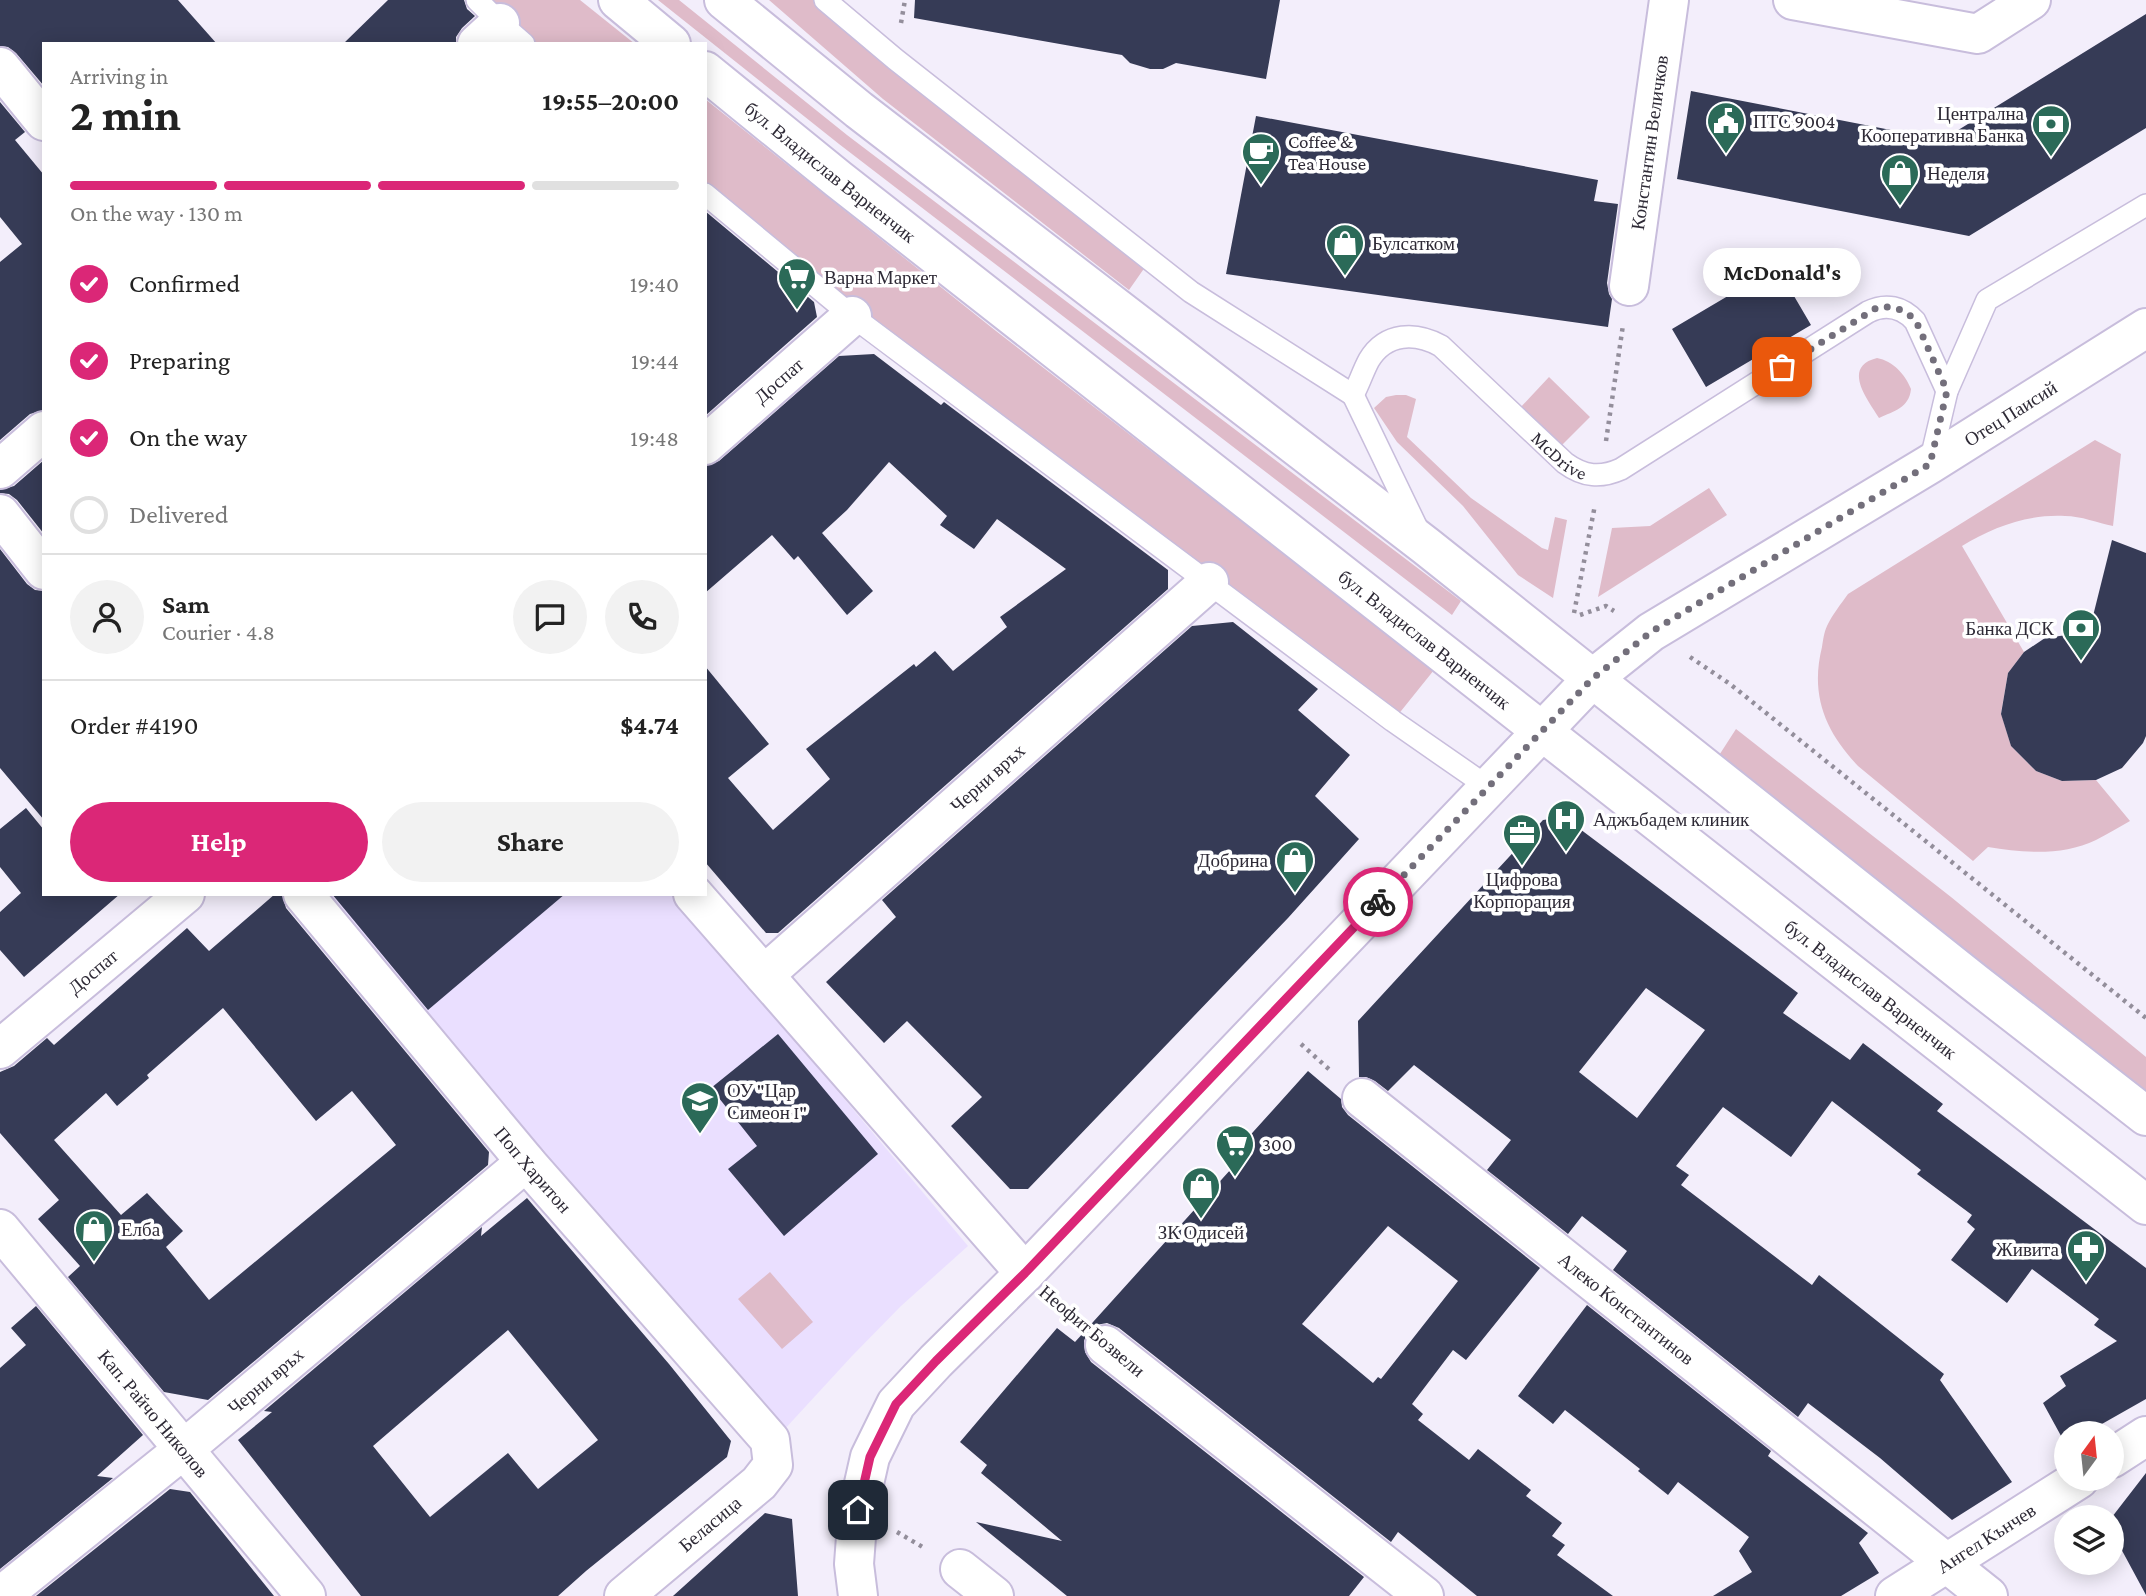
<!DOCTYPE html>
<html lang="en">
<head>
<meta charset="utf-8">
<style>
  :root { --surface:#fff; --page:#f2f2f2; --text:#222; --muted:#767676; --line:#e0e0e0; --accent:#db2777 }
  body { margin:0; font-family:"Crimson Pro",serif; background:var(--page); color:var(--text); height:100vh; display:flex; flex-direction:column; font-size:26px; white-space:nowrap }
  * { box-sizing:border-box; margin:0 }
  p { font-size:23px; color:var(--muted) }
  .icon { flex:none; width:38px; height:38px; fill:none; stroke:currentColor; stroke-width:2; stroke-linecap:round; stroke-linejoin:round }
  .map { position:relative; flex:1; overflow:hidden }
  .details { position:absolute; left:42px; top:42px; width:665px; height:854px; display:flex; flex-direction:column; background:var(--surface); border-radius:0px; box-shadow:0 4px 18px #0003 }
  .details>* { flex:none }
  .needle { width:46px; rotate:15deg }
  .controls { position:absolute; left:2054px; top:1421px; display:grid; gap:14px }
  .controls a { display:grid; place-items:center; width:70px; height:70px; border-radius:50%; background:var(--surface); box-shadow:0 4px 18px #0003; font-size:35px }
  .pin { position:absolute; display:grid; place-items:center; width:60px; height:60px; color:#fff; margin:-30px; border-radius:14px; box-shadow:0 4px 10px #0006 }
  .courier { position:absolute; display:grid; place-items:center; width:70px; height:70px; margin:-35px; border:5px solid #db2777; border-radius:50%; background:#fff; color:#222; box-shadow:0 2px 9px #0007 }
  .bubble { position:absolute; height:49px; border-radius:24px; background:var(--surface); box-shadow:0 4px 18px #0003; font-size:23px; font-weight:700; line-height:49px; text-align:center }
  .head em { font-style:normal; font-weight:700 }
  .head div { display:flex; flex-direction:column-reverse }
  .head { display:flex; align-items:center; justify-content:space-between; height:119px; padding:0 28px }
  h1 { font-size:46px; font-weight:700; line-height:52px }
  .bar { display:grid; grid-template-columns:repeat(4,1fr); gap:10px 7px; align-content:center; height:84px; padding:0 28px }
  .bar i { height:9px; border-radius:5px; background:var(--line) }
  .bar .current { background:var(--accent) }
  .bar p { grid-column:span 4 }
  .line { display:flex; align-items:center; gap:18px; padding:0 28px; border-top:2px solid var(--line) }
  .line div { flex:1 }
  .round { display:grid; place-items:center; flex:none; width:74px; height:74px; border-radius:37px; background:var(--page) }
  ol { padding:0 28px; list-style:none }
  li { display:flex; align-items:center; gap:21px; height:77px }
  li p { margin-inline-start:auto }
  li .icon { padding:7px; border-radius:50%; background:var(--accent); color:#fff; stroke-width:4 }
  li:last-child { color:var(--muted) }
  li i { width:38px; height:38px; border:4px solid var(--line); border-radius:50% }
  .primary-button { display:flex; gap:14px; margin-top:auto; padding:14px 28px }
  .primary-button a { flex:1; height:80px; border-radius:42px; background:var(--accent); color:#fff; font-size:28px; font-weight:700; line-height:80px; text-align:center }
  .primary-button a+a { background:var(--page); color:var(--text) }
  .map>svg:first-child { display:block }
  .built { fill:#eadfff }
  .green { fill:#dfbbc9 }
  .building { fill:#363b56; fill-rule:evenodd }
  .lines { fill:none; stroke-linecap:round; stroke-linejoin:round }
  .lane-casing { stroke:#c8bddc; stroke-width:24 }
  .street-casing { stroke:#c8bddc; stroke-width:42 }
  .secondary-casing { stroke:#c8bddc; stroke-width:42 }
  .primary-casing { stroke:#c8bddc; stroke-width:42 }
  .path { stroke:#938e9b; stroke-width:4.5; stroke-dasharray:3.5 5; stroke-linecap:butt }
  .lane { stroke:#fff; stroke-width:21 }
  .street { stroke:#fff; stroke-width:38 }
  .secondary { stroke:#fff; stroke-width:38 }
  .primary { stroke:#fff; stroke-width:38 }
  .done { stroke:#736f7b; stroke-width:7; stroke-dasharray:0 12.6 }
  .route { stroke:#db2777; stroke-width:9 }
  .labels { text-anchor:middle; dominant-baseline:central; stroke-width:7; stroke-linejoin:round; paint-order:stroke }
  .poi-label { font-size:19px; fill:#2e2a36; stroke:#fff; text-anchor:start }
  .street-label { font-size:19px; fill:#2e2a36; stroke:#fff }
</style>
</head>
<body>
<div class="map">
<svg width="2146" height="1596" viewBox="0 0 2146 1596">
  <rect width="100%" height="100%" fill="#f3eefb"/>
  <path class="built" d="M319,894H672L968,1246L901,1306L852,1356L783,1431Z"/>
  <path class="green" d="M477,0H580L635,44H524Z
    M658,0H679L847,135L1461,601L1452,615L839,144Z
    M769,0H825L1150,260L1129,290L883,99Z
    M705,99L996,331L1434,670L1393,721L705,194Z
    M1877,358C1893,361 1905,374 1911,389C1909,408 1894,411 1879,418C1868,400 1841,367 1877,358Z
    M1549,377L1590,417L1559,448L1519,409Z
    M1396,395H1406L1416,399L1407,437L1471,498L1542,548L1548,550L1555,517L1567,520L1553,598L1518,575L1463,506L1397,442L1374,408L1386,397Z
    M2095,440L2121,454L2113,526C2098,523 2081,516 2065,516C2028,514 1993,527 1962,546L2024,652L2008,673L2001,713L2011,746L2036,771L2062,781L2096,780L2130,821C2119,827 2108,834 2096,840C2063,856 2024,853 1988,847L1973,861L1858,766C1825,731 1810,695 1822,647C1823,641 1824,632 1827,626C1832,615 1841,604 1848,594Z
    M1709,488L1727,515L1598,597L1612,528L1650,526Z
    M1736,729L1951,897L2146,1057V1101L1716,760Z
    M770,1272L813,1322L782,1349L738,1299Z"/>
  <path class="building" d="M0,0H178L217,44H44V86L16,53L8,47L0,46Z
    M388,0H464L467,9L475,16L462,28L456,37V44H343Z
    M915,0H1280L1266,79L1176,63L1163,69H1150L1130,63L1122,55L914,18Z
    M2146,14V128L1969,236L1677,179L1691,91L1942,140Z
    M0,102L25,132L15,140L44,175V410L30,414L0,440V262L22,244L0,217Z
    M1256,116L1598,180L1594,201L1618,204L1607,283L1609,294L1612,299L1608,327L1226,274Z
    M705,211L814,302L817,317L705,416Z
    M1777,267L1811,325L1706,387L1672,329Z
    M874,354L941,405L944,402L1168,570V589L778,933H766L705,862V666L769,744L728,778L773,830L830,779L806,749L914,664L916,667L935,651L953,671L1007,627L1000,617L1066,569L997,519L974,549L940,525L947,516L889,462L847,510L822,533L873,591L847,615L798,556L794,560L772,535L705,593V466L719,461L839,356Z
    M44,460V534L17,500L9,494L0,493V490L14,486Z
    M2112,540L2146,553V736L2143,743L2122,768L2096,780L2062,781L2036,771L2011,746L2001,714L2008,673L2024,652L2045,638L2089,632Z
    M0,549L27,584L35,590L44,591V820L0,768Z
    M1233,622L1318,689L1298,710L1350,755L1315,796L1359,839L1288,918L1028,1189H1010L951,1126L982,1097L907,1021L884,1043L826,982L896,917L882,900L1192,626Z
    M26,808L44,830V894H120L24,977L0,950V912L21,893L0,867V829Z
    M1564,817L1798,993L1783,1013L1850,1060L1863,1043L1943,1104L1937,1111L2146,1268V1399L2086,1433H2067L2066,1445L2043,1403L2066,1386L2060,1376L2117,1341L2094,1325L2099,1319L2032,1269L2007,1303L1951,1260L1975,1229L1967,1222L1972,1215L1917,1174L1921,1170L1832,1101L1791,1157L1723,1107L1676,1166L1689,1175L1681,1185L1812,1285L1819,1275L1944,1374L1940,1380L2012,1482L1952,1520L1880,1458L1808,1403L1798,1417L1613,1270L1627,1251L1582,1216L1568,1234L1487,1170L1511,1140L1414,1065L1388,1091L1375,1081L1366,1077H1359L1358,1021L1543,820ZM1646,988L1705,1030L1637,1118L1579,1072Z
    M275,894H282L286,908L489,1152L488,1165L208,1400L164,1392L68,1277L80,1266L38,1219L59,1200L0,1133V1072L14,1066L47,1038L54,1045L187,928L209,951ZM223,1008L316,1121L352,1091L396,1145L209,1300L166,1247L183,1231L147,1193L121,1215L54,1140L106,1093L117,1106L149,1078L147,1075Z
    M332,894H565L428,1010Z
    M778,1034L878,1154L784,1236L728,1169L757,1146L711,1088Z
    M1308,1071L1341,1099L1342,1107L1348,1115L1540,1268L1466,1360L1453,1350L1412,1404L1423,1414L1418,1420L1469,1460L1478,1449L1531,1490L1526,1496L1562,1523L1552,1536L1565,1545L1557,1555L1613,1596H1477L1398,1532L1391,1542L1119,1328L1107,1323L1096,1325L1088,1331L1084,1341L1085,1352L1091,1362L1364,1577L1349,1596H1067L976,1522L1062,1541L981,1473L987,1465L960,1442L1057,1328L1075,1342L1250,1148L1244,1142ZM1388,1226L1458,1281L1381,1379L1378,1377L1373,1383L1302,1324Z
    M527,1198L669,1364L731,1441L727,1457L586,1571L558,1596H361L238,1440L272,1412L264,1411L482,1227L481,1236ZM508,1330L598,1440L538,1489L508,1453L430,1517L373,1446Z
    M1587,1305L1771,1451L1768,1456L1868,1533L1859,1543L1879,1573L1841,1596H1713L1752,1572L1739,1551L1749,1537L1678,1482L1668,1495L1638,1471L1640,1469L1565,1410L1553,1424L1518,1396Z
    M36,1306L143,1435L97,1476L113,1478L0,1569V1368L26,1345L11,1328Z
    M2146,1473V1595L2112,1532V1517Z
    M170,1489L190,1492L274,1596H36Z
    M765,1513L792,1519L798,1596H673Z"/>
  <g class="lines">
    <defs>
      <g id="lane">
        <path d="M477,0L500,23L524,44"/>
        <path d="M825,0L895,59L1191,292L1353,395"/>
        <path d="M705,194L852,316L1393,721L1488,787"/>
        <path id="s1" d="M1353,395C1359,384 1363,371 1369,360C1386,332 1416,332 1441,346L1565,463C1584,477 1601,478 1621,469L1868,312C1886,303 1902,307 1915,321L1947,391"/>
        <path d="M1353,395L1419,532"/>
        <path d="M1930,463L1947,391L1987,300L2146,205"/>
      </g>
      <g id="street">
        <path d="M1793,0L1978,34L2031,0"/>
        <path d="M477,44L500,23"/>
        <path d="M0,67L44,121"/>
        <path id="s2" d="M1629,286L1669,0"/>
        <path id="s3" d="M705,445L852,316"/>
        <path d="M0,469L44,431"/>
        <path d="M0,514L44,570"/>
        <path id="s4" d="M303,894L526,1162L770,1440L773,1465L759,1483L624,1596"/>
        <path d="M693,894L1025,1273"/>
        <path id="s5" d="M764,975L1209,582"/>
        <path id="s6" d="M0,1049L185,894"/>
        <path id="s7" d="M1362,1098L1988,1596"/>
        <path id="s8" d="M0,1229L306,1596"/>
        <path d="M1105,1345L1424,1596"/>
        <path d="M2112,1458L2146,1436"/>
        <path d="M960,1569L994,1596"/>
        <path id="s9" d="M1,1596L184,1449L526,1162"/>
        <path id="s10" d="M1895,1596L2079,1479"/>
      </g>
      <g id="secondary">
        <path id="s11" d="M858,1596L854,1564L858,1510L870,1457L896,1404L936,1361L1025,1273L1592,679L1651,632L1930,464L2146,328"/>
      </g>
      <g id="primary">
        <path d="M618,0L671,44"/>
        <path d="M724,0L859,110L1426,546L1974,982L2146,1116"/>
        <path id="s12" d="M705,71L838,179L2146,1205"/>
      </g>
    </defs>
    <use href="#lane" class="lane-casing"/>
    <use href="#street" class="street-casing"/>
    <use href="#secondary" class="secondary-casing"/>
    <use href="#primary" class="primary-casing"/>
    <path class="path" d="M901,23L905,0
      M1606,441L1623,325
      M1574,613L1595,505
      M1580,615L1606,606L1614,611
      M1690,657L1730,684L2146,1018
      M1301,1044L1331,1071
      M1056,1301L1076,1319
      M897,1532L926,1549"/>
    <use href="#lane" class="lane"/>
    <use href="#street" class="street"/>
    <use href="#secondary" class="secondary"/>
    <use href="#primary" class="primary"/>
  </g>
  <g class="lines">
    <path class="done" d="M1378,902L1592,679L1651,632L1930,464L1947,391L1916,321C1904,309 1894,306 1878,307L1782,367"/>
    <path class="route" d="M858,1510L870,1457L896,1404L936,1361L1025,1273L1378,902"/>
  </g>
  <defs>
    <symbol id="civic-pin" viewBox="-11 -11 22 30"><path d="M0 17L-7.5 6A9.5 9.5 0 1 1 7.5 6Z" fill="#2b6a58" stroke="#fff"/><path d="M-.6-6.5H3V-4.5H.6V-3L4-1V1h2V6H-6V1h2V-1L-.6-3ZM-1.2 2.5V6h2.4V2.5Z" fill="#fff"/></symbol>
    <symbol id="bank-pin" viewBox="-11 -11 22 30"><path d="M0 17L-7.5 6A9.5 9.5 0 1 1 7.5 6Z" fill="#2b6a58" stroke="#fff"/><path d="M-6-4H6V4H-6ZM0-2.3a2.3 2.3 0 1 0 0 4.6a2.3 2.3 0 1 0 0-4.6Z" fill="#fff"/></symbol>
    <symbol id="cafe-pin" viewBox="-11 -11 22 30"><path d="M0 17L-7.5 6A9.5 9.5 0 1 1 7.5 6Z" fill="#2b6a58" stroke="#fff"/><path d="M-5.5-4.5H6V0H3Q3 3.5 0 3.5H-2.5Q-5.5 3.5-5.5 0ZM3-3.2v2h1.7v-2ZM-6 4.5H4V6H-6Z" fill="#fff"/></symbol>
    <symbol id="shop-pin" viewBox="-11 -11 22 30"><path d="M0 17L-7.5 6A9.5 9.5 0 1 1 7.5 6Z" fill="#2b6a58" stroke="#fff"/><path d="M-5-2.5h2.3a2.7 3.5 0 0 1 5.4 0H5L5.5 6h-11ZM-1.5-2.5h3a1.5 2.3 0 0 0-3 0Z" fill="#fff"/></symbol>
    <symbol id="supermarket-pin" viewBox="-11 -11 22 30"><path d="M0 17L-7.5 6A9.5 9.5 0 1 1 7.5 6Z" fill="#2b6a58" stroke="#fff"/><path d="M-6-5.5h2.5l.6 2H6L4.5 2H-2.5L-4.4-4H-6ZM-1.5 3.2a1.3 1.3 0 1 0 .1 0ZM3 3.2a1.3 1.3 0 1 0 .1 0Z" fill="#fff"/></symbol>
    <symbol id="hospital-pin" viewBox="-11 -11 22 30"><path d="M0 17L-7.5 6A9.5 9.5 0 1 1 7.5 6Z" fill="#2b6a58" stroke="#fff"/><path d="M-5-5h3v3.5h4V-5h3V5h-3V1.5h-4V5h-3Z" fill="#fff"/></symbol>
    <symbol id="office-pin" viewBox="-11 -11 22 30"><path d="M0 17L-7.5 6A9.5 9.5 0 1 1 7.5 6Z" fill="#2b6a58" stroke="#fff"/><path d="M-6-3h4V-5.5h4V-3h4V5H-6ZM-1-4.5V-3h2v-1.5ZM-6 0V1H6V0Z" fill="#fff"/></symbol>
    <symbol id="school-pin" viewBox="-11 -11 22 30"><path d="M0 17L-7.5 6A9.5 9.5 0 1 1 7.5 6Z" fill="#2b6a58" stroke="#fff"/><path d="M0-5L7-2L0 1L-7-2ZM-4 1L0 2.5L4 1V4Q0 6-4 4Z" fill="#fff"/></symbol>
    <symbol id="pharmacy-pin" viewBox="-11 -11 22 30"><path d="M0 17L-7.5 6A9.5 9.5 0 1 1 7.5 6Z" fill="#2b6a58" stroke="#fff"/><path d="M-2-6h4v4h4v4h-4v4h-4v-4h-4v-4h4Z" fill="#fff"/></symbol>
  </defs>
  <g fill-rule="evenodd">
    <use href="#civic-pin" x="1704" y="99" width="44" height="60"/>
    <use href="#bank-pin" x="2029" y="102" width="44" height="60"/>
    <use href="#cafe-pin" x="1239" y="130" width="44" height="60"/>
    <use href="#shop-pin" x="1878" y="151" width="44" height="60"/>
    <use href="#shop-pin" x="1323" y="221" width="44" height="60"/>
    <use href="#supermarket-pin" x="775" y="255" width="44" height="60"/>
    <use href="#bank-pin" x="2059" y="606" width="44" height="60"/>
    <use href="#hospital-pin" x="1544" y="797" width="44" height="60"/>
    <use href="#office-pin" x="1500" y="811" width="44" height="60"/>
    <use href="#shop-pin" x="1273" y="838" width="44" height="60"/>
    <use href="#school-pin" x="678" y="1079" width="44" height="60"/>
    <use href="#supermarket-pin" x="1213" y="1122" width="44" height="60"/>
    <use href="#shop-pin" x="1179" y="1164" width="44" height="60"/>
    <use href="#shop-pin" x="72" y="1207" width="44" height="60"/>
    <use href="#pharmacy-pin" x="2064" y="1227" width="44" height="60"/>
  </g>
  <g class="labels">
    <g class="poi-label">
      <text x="2024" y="113" text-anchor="end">Централна<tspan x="2024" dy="22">Кооперативна Банка</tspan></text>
      <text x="1753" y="121">ПТС 9004</text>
      <text x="1288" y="141">Coffee &amp;<tspan x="1288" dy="22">Tea House</tspan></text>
      <text x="1927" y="173">Неделя</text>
      <text x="1372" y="243">Булсатком</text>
      <text x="824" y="277">Варна Маркет</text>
      <text x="2054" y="628" text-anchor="end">Банка ДСК</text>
      <text x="1593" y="819">Аджъбадем клиник</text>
      <text x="1268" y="860" text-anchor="end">Добрина</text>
      <text x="1522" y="879" text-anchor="middle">Цифрова<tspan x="1522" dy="22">Корпорация</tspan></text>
      <text x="727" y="1090">ОУ "Цар<tspan x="727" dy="22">Симеон I"</tspan></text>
      <text x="1262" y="1144">300</text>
      <text x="121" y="1229">Елба</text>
      <text x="1201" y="1232" text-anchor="middle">ЗК Одисей</text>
      <text x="2059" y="1249" text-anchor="end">Живита</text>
    </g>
    <g class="street-label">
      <text stroke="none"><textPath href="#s2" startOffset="145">Константин Величков</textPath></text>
      <text stroke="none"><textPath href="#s12" startOffset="161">бул. Владислав Варненчик</textPath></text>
      <text stroke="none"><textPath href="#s3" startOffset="98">Доспат</textPath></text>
      <text stroke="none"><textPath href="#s11" startOffset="1701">Отец Паисий</textPath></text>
      <text stroke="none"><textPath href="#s1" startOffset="282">McDrive</textPath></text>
      <text stroke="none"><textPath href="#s12" startOffset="917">бул. Владислав Варненчик</textPath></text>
      <text stroke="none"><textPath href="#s5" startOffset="298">Черни връх</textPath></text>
      <text stroke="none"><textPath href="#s6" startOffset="121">Доспат</textPath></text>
      <text stroke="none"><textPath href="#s12" startOffset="1484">бул. Владислав Варненчик</textPath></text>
      <text stroke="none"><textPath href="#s4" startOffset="359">Поп Харитон</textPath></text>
      <text stroke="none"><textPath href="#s7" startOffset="338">Алеко Константинов</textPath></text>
      <text transform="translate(1092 1331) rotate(40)">Неофит Бозвели</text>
      <text stroke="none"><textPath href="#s9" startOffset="341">Черни връх</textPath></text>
      <text stroke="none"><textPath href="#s8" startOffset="240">Кап. Райчо Николов</textPath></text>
      <text transform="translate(710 1524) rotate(-40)">Беласица</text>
      <text stroke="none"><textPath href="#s10" startOffset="108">Ангел Кънчев</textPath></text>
    </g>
  </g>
</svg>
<div class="controls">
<a><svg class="needle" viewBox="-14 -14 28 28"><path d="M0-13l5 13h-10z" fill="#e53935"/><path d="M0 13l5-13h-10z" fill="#767676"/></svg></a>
<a><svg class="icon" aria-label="layers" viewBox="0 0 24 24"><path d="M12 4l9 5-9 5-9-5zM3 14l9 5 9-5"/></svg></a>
</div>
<div class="pin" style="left:1782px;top:367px;background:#ea580c"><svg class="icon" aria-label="bag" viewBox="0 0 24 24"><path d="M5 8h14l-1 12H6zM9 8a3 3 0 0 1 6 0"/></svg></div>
<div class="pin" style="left:858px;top:1510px;background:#1f2937"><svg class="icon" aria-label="home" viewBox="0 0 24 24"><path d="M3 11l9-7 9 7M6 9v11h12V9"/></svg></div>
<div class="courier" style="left:1378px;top:902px"><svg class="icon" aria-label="bike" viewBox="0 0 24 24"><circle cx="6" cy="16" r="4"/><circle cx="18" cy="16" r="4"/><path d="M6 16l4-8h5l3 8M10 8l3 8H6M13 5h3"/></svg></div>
<div class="bubble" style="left:1703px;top:248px;width:158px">McDonald's</div>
<section class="details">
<div class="head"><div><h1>2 min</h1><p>Arriving in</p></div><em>19:55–20:00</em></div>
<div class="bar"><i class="current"></i><i class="current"></i><i class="current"></i><i></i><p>On the way · 130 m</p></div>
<ol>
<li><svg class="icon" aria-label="check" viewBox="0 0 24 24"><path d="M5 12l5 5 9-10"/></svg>Confirmed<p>19:40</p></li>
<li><svg class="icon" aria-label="check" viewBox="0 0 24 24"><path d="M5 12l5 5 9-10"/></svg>Preparing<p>19:44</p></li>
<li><svg class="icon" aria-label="check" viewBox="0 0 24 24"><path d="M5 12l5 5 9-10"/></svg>On the way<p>19:48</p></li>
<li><i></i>Delivered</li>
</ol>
<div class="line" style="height:126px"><a class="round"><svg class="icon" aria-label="person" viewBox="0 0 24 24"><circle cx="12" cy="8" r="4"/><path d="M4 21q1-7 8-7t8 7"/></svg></a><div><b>Sam</b><p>Courier · 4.8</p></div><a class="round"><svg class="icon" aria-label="chat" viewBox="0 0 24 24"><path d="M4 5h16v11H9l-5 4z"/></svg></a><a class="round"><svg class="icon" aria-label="phone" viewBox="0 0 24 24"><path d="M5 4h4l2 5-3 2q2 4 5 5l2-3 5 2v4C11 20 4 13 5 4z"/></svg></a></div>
<div class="line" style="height:91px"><div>Order #4190</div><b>$4.74</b></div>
<div class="primary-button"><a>Help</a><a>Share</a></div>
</section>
</div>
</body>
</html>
